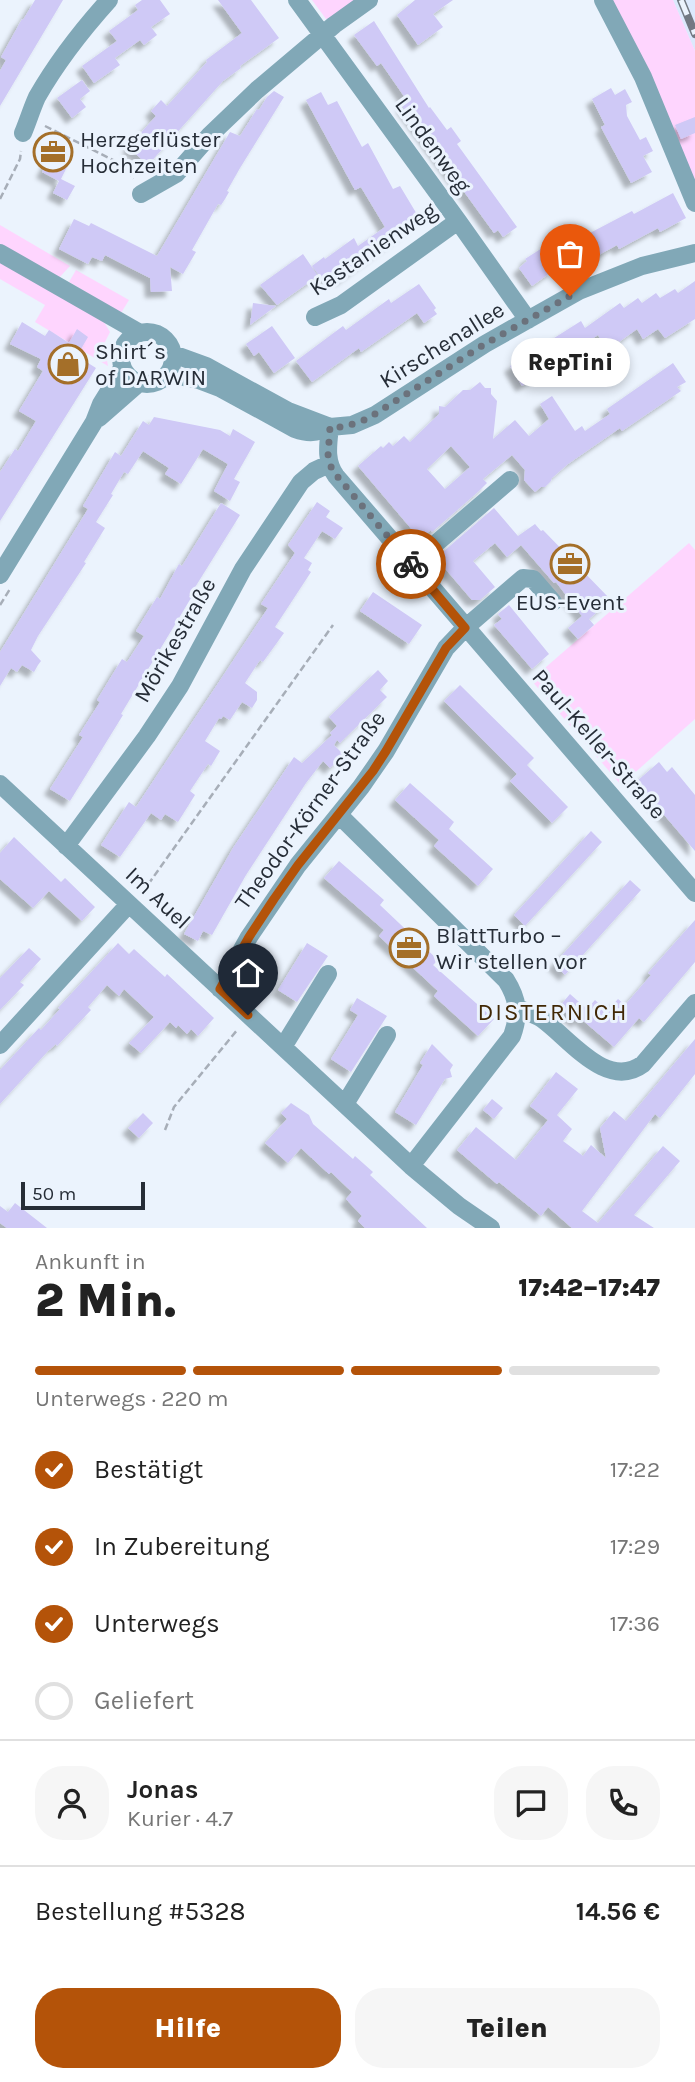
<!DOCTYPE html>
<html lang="de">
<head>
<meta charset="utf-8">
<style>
  :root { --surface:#fff; --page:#f6f6f6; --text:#222; --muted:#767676; --line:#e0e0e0; --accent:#b45309 }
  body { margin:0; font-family:Karla,sans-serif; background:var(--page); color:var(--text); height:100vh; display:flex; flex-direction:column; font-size:26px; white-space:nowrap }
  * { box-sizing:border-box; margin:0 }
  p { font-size:23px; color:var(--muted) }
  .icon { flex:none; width:38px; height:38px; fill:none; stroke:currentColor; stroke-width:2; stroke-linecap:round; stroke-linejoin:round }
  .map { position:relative; height:1228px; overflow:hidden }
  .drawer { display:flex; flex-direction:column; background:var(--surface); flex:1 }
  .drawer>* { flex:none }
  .scale { position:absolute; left:21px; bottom:18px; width:124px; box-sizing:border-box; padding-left:7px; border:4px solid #262d37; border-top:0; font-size:19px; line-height:24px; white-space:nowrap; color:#262d37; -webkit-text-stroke:5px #ebf3fd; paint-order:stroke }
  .pin { position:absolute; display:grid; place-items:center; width:60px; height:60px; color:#fff; margin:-72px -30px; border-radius:50% 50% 50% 0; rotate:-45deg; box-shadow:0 0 7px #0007 }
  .pin .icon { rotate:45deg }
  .courier { position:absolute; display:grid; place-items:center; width:70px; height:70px; margin:-35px; border:5px solid #b45309; border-radius:50%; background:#fff; color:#222; box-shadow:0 2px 9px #0007 }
  .bubble { position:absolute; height:49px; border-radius:24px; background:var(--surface); box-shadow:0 4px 10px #0003; font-size:23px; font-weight:800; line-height:49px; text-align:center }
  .overview em { font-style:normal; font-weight:800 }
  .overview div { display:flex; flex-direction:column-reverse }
  .overview { display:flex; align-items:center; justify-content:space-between; height:119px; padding:0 35px }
  h1 { font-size:46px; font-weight:800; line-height:52px }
  .bar { display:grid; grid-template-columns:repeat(4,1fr); gap:10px 7px; align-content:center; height:84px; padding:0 35px }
  .bar i { height:9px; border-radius:5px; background:var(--line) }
  .bar .active { background:var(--accent) }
  .bar p { grid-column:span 4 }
  .line { display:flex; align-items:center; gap:18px; padding:0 35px; border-top:2px solid var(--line) }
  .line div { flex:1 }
  .round { display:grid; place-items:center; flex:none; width:74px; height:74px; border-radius:28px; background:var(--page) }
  ol { padding:0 35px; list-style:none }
  li { display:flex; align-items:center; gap:21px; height:77px }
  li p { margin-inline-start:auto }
  li .icon { padding:7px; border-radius:50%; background:var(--accent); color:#fff; stroke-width:4 }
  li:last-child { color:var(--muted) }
  li i { width:38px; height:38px; border:4px solid var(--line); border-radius:50% }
  .cta { display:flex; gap:14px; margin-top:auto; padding:14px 35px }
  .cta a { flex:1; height:80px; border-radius:28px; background:var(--accent); color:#fff; font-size:28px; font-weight:800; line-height:80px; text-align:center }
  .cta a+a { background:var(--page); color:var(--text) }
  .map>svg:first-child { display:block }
  .built { fill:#dce9fd }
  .green { fill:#fed5fe }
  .building { fill:#cfc9f6; fill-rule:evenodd; filter:url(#shadow) }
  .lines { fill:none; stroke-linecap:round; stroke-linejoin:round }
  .path { stroke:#a7aeb8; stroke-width:2.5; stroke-dasharray:7 3.5; stroke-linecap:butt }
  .street { stroke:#81a8b7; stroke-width:18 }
  .rail-casing { stroke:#727983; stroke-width:8 }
  .rail { stroke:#ebf3fd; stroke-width:5; stroke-dasharray:16; stroke-linecap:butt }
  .done { stroke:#6b727c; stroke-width:7; stroke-dasharray:0 12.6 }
  .route { stroke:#b45309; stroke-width:9 }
  .labels { text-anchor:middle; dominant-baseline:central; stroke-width:6; stroke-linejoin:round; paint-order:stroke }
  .poi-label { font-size:23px; fill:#262d37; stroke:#ebf3fd; text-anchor:start }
  .street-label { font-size:23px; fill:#262d37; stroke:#ebf3fd }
  .neighbourhood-label { font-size:24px; letter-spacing:2px; fill:#412805; stroke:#ebf3fd }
</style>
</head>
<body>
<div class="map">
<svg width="695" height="1228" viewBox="0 0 695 1228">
  <defs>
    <filter id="shadow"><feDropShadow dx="-6" dy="6" stdDeviation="2" flood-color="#0004"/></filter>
  </defs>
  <rect width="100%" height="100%" fill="#ebf3fd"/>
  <path class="built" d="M673,0H695V51Z"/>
  <path class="green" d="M312,0H356L331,18L326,19Z
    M610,0H673L695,51V185Z
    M0,225L70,266L57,280L0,246Z
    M0,259L104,322L110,332L104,344L108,366L35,322L45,305L0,279Z
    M76,270L129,300L121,313L69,282Z
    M689,543L695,550V719L621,785L531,680Z"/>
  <path class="building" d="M35,0H63L0,106V71L6,60L1,57L22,19L23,20Z
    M142,0H160L170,14L151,27L157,35L144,45L140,40L115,58L120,65L94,83L82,66L117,41L109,31L138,10L135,5Z
    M218,0H251L279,38L240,66L241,68L223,81L148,165L128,147L156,116L151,111L161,100L167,106L207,62L206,60L242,33Z
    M415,0H453L433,14L443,27L418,45L397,15Z
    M374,21L429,108L430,107L447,130L451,127L461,141L457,144L517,227L503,237L498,230L494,233L402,106L408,102L381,63L377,66L354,35Z
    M82,80L90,91L80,99L86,107L72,118L57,98Z
    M611,88L615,95L625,89L632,102L626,105L627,116L640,140L646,137L653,151L643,156L652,172L631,183L601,127L605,125L592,99Z
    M274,91L284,97L240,168L227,191L229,192L225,199L221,205L218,204L192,250L196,252L183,274L170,267L172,291L151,292L150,278L105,255L102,261L92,257L88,264L59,249L74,219L89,226L91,223L157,256L230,132L240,136L257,109L259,110L267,97Z
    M321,92L328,105L337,101L362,147L368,143L393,189L400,186L421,221L341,280L335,272L323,281L312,266L324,257L325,259L354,238L358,246L385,227L361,187L355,190L306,100Z
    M695,117V133L681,139L675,125Z
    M53,151L71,159L61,179L75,186L67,200L53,193L59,181L42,172Z
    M673,193L686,218L660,232L658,228L619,249L617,245L584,263L576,249L549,264L554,270L532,286L519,268L527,261L525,259L561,236L562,239L569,234L572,239L589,230L590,233L632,211L634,214Z
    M303,254L318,276L277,305L260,285Z
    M695,281V319L665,338L658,329L643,339L637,329L619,342L618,340L606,348L598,335L583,345L580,340L535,370L539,375L522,386L510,366L581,321L585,328L620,303L624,308L638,298L642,303L656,293L660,298L675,289L678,293Z
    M419,284L436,308L434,310L437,314L424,323L417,313L361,352L359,348L312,382L296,361L343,326L346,330L389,299L391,303Z
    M253,303L276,306L250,325Z
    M22,322L45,336L49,330L69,343L77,329L88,337L77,356L96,368L0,521V472L15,449L18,451L36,421L19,411L43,371L37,367L41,359L10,344Z
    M272,326L295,358L274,373L259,352L254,356L246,344Z
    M673,363L686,382L677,387L681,391L622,431L620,428L568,464L552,478L551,481L545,487H541L535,492L524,480L525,470L512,455L483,479L487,483L479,491L432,532L431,530L420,539L358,466L381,446L383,448L389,442L393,446L404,436L410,442L439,414V406L445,407L463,390H470L480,382L485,388H491V394L497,401L493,439L515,420L529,436L549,419L540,404L552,396L575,431L582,426L585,431L610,414L607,409ZM451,446L470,467L445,489L427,469Z
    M154,417L220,430L230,436L233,429L255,442L234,479L240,482L230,501L214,491L228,464L203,449L181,484L165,474L169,468L143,451L128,474L124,472L111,494L113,495L96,522L105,528L84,562L86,563L38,636L31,650L41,661L38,665L34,672L22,665L17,672L11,668L0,686V652L88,509L83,506L115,452L121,456L143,421L149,425Z
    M317,502L330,511L326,517L343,528L335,539L322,531L304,558L312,563L308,570L311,572L275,627L284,633L263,662L260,660L245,683L257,692V700L252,708L242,702L230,720L223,716L221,719L219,718L205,741L220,751L211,766L208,764L190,791L195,795L178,822L165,814L161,820L151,813L120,857L101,845L129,802L136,807L268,608L261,604L295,553L288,545Z
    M221,503L240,515L189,597L191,598L121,714L123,715L70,801L50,789L83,737L79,735L100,702L97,700L122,659L127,662L144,636L136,631L157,597L160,599L179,564L182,566Z
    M494,508L518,536L535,524L541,531L543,530L611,600L589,619L594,625L578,639L568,628L582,616L556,582L554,583L521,545L507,557L495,543L473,561L495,587L480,600H472L436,558Z
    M373,592L422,625L409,644L360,611Z
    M509,605L549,654L532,669L494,625L502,619L498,614Z
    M378,670L388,681L380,690L387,697L340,743L337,740L334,745L344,755L330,768L323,761L306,783L246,875L212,935L203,931L198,941L184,934L233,848L294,757L302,763L332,735L330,733L337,726L329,717Z
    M460,685L534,758L527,765L568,807L552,823L510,781L517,774L444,701Z
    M659,762L667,772L672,767L695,795V851L636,782Z
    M410,783L454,822L449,829L493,869L478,886L434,846L439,840L395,800Z
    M591,831L602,842L525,926L514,915Z
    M14,837L61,882L65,878L95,907L82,921L49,891L33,908L0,879V853Z
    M339,861L384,900L380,905L438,960L433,965L494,1019L478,1036L434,996L438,991L379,936L384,930L324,878Z
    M630,880L641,890L565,975L554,964Z
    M695,920V962L644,1022L639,1018L614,1047L580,1018L577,1022L559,1007L570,994L587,1009L595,1000L607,1011L618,999L625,1005L651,975L648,973Z
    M118,943L129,954L134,949L165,977L167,974L214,1018L198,1036L191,1029L187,1034L178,1025L176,1028L170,1022L141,1053L129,1043L154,1017L124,989L119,996L107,985L88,1007L91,1010L57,1046L56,1044L48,1051L0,1104V1070L39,1028L41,1030L60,1009L58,1008Z
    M307,943L328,956L297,1002L278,990Z
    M29,948L41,959L20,982L24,985L0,1010V978Z
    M357,998L387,1016L351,1072L331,1059L358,1015L350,1010Z
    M695,1039V1074L660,1118L655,1114L582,1211L598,1223L663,1146L680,1161L634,1215L654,1228H572L548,1207L541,1216L499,1182L497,1184L457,1150L476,1127L516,1160L548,1120L530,1106L556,1072L578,1089L557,1115L572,1129L563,1141L583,1156L591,1145L606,1158L600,1128L614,1111L626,1121Z
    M432,1044L453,1065L450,1070L452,1077L445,1079L416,1125L395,1112L423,1065L420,1063Z
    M492,1099L503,1108L494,1119L483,1110Z
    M291,1103L309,1115L313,1124L353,1159L355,1156L373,1172L370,1175L427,1228H365L358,1221L362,1216L346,1199L352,1192L331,1172L329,1174L301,1148L288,1163L265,1143L287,1119L281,1113Z
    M143,1113L153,1123L139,1138L128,1128Z
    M15,1203L47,1228H7L0,1223V1206L8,1212Z"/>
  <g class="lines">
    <path class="path" d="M45,126L127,167L133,179
      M0,199L20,159L21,151
      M0,605L10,589
      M142,893L333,625
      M165,1130L174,1107L238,1029"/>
    <path class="street" d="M297,0L458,221L528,320
      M603,0L643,77L695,203
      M23,133C28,121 32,108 37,97C57,62 82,30 109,0
      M141,194L176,174L210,135L257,90L334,25L369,0
      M0,253L140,333
      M315,317L341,305L458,221
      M121 358a26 26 0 1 1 52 0a26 26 0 1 1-52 0Z
      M173,354L206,366L288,411L330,427L352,425L375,415L485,344L579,291L642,266L695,253
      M168,374L199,380L220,388L295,429C309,434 316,433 330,427
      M99,418L139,383
      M330,427C328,445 325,461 336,476L695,893
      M412,564L510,480
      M0,575L94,422L101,404L119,375L122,367
      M0,784L411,1166L459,1206L491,1228
      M339,815L506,980C518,999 520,1014 512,1036L411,1166
      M66,846L147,736L180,686L243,569L301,482L314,471L329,464
      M220,989L249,937L298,865L361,787L386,751L446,648L465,628L523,578L533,579L553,602
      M518,1008C526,1012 535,1014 542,1019C570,1039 607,1091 643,1064L695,1003
      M0,1045L129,904
      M283,1047L328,974
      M345,1104L387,1035"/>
    <defs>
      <path id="rail" d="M681,0L695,34"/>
    </defs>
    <use href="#rail" class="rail-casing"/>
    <use href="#rail" class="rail"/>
  </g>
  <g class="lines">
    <path class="done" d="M411,564L332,470L328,456L330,427H344L367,419L485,344L570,296"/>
    <path class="route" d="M248,1015L220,989L249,937L274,899L298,865L373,771L386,751L446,648L465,628L411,564"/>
  </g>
  <defs>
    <symbol id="office-ring" viewBox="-11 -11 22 22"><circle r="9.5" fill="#ebf3fd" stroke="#a46f29" stroke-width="1.5"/><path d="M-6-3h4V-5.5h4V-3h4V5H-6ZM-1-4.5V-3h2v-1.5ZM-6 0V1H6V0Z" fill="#a46f29"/></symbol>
    <symbol id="shop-ring" viewBox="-11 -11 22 22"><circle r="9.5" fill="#ebf3fd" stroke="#a46f29" stroke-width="1.5"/><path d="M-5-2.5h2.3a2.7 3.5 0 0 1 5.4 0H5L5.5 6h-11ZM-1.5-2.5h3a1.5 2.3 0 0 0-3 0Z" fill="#a46f29"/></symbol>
  </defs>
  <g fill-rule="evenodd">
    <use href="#office-ring" x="31" y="130" width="44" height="44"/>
    <use href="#shop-ring" x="46" y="342" width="44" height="44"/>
    <use href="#office-ring" x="548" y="542" width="44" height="44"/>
    <use href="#office-ring" x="387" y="926" width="44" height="44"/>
  </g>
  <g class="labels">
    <g class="poi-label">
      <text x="80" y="139">Herzgeflüster<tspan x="80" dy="26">Hochzeiten</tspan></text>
      <text x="95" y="351">Shirt´s<tspan x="95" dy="26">of DARWIN</tspan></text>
      <text x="570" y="602" text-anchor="middle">EUS-Event</text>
      <text x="436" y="935">BlattTurbo –<tspan x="436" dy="26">Wir stellen vor</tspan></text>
    </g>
    <g class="street-label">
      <text transform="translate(433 145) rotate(54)">Lindenweg</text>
      <text transform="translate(373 249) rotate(-34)">Kastanienweg</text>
      <text transform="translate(442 345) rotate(-32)">Kirschenallee</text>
      <text transform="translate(175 640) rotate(-60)">Mörikestraße</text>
      <text transform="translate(599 744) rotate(49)">Paul-Keller-Straße</text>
      <text transform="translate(310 810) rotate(-54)">Theodor-Körner-Straße</text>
      <text transform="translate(158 898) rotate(43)">Im Auel</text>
    </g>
    <g class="neighbourhood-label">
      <text x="553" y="1012">DISTERNICH</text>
    </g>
  </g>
</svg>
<div class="scale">50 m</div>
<div class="pin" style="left:570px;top:296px;background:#ea580c"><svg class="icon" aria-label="bag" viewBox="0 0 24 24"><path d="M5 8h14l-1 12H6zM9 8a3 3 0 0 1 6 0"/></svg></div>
<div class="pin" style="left:248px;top:1015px;background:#1f2937"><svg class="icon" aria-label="home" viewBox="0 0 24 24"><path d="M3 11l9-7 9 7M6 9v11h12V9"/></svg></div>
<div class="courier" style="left:411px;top:564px"><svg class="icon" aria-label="bike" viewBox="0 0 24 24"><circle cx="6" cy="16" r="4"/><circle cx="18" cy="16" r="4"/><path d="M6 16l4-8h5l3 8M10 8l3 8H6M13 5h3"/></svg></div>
<div class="bubble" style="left:511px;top:338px;width:119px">RepTini</div>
</div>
<section class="drawer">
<div class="overview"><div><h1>2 Min.</h1><p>Ankunft in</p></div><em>17:42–17:47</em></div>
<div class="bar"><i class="active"></i><i class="active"></i><i class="active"></i><i></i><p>Unterwegs · 220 m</p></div>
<ol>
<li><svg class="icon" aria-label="check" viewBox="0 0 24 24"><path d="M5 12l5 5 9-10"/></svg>Bestätigt<p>17:22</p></li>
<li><svg class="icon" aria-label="check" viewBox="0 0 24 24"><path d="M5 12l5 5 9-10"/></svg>In Zubereitung<p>17:29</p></li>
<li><svg class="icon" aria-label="check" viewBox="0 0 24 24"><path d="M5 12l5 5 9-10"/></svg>Unterwegs<p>17:36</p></li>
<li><i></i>Geliefert</li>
</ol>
<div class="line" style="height:126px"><a class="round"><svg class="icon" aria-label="person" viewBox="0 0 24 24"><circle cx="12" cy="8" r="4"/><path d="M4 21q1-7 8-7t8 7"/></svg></a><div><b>Jonas</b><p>Kurier · 4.7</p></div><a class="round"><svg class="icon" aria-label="chat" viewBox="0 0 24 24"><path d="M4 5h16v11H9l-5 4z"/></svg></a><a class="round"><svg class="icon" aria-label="phone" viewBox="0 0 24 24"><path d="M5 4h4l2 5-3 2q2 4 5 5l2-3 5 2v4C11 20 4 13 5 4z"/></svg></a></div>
<div class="line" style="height:91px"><div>Bestellung #5328</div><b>14.56 €</b></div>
<div class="cta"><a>Hilfe</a><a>Teilen</a></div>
</section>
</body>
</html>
